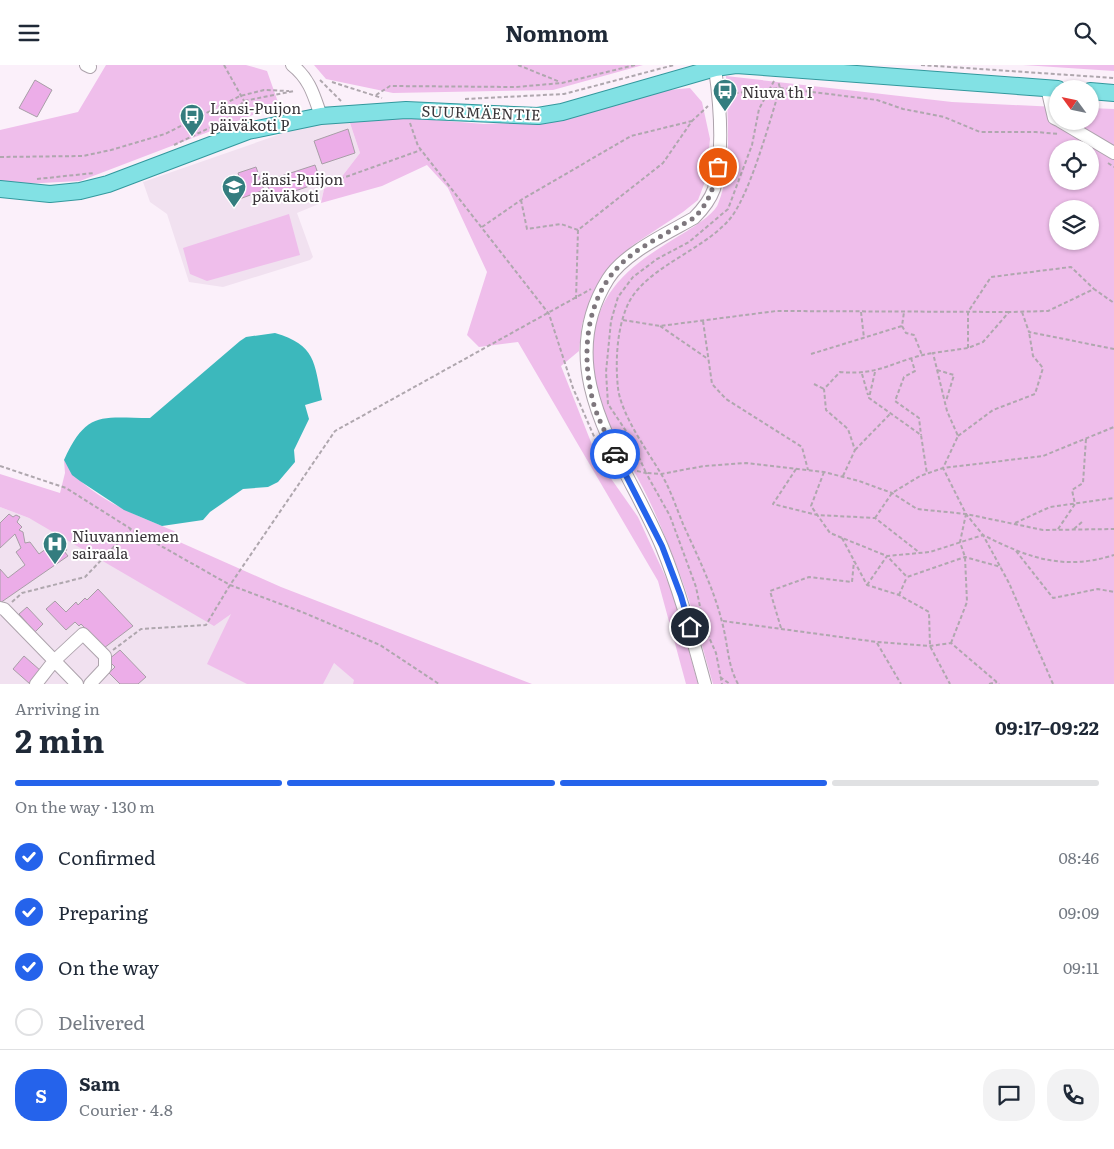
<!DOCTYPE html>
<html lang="en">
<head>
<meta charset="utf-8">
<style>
  :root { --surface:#fff; --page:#f2f2f3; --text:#1f2937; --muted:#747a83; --line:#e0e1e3; --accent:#2563eb }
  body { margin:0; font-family:Literata,serif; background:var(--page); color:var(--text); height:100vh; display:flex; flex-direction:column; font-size:19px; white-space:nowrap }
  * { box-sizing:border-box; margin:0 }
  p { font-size:16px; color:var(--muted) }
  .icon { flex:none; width:28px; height:28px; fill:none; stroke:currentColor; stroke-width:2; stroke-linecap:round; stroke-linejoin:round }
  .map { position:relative; height:619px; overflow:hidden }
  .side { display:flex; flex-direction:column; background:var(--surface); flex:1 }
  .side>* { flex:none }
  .needle { width:32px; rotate:303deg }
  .tools { position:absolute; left:1049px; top:15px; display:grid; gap:10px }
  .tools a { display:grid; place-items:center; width:50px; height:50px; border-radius:50%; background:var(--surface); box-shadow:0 1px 4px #0004; font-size:25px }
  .pin { position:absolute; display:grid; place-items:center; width:42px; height:42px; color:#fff; margin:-21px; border:2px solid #fff; border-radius:50%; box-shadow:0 1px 5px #0007 }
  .courier { position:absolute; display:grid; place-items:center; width:50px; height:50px; margin:-25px; border:4px solid #2563eb; border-radius:50%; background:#fff; color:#222; box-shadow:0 1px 6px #0007 }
  .head em { font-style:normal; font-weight:700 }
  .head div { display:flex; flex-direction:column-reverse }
  .head { display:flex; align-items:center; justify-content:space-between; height:85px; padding:0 15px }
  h1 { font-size:32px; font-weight:700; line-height:38px }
  .bar { display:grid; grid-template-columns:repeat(4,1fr); gap:8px 5px; align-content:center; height:60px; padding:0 15px }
  .bar i { height:6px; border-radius:4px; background:var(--line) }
  .bar .active { background:var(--accent) }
  .bar p { grid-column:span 4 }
  .line { display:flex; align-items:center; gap:12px; padding:0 15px; border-top:1px solid var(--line) }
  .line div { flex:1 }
  .round { display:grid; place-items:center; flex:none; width:52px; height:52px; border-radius:20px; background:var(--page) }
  ol { padding:0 15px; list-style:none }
  li { display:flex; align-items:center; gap:15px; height:55px }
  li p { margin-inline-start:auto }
  li .icon { padding:5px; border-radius:50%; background:var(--accent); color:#fff; stroke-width:4 }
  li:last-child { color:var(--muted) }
  li i { width:28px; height:28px; border:2px solid var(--line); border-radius:50% }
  header { display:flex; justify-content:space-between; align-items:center; height:65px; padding:0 15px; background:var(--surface); font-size:22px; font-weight:700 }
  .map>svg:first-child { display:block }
  .built { fill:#f1e1f0 }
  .green { fill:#efbeeb; fill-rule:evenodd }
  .water { fill:#3cb8bc }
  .building { fill:#ecade8; stroke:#a89ea7 }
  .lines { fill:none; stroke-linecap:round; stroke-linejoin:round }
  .minor-casing { stroke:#ada3ac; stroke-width:14 }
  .major-casing { stroke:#32989d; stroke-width:18 }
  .path { stroke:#afa7ae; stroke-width:2; stroke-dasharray:4 2.5; stroke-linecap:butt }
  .minor { stroke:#fff; stroke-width:12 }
  .major { stroke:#82e1e4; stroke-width:16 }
  .done { stroke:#7e777d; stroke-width:5; stroke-dasharray:0 9 }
  .route { stroke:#2563eb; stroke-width:6 }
  .labels { text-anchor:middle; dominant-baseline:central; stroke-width:4; stroke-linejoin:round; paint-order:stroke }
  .poi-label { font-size:15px; fill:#3a363a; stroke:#fff; text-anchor:start }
  .street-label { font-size:15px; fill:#3a363a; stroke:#fff }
</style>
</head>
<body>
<header><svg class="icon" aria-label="menu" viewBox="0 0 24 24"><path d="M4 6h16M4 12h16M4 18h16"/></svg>Nomnom<svg class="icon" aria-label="search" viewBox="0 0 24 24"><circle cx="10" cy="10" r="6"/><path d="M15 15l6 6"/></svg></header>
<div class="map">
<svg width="1114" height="619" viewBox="0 0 1114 619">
  <rect width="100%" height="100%" fill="#fbf0fa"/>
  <path class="built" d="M321,55H349L360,88L340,114L324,124L321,138L297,148L313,192L310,195L223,222L189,217L167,149L150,137L143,117Z
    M0,442L29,453L232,548L334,598L355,615L353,619H0Z"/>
  <path class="green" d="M106,0H246L267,6L279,40L80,116L23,119L0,116V65L78,47Z
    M314,0H643L553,25L393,28L326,14Z
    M1023,0H1114V6Z
    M726,11L952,37L1057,42L1058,56H1090V43L1114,44V619H713C702,582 693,543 679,507C668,479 657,450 643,423C621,379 590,340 592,287C595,221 636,197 687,166C696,160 714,149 718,139C733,103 727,49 726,11ZM1058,84H1090V116H1058ZM1058,144H1090V176H1058Z
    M690,23L702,37L710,74L706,114L698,135L683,147L633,180L608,204L591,234L582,259L579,286L561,301L598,395L638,452L673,528L698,619H686L658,516L518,277L479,282L467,270L487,207L448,123L427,100L382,121L321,138L324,124L340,114L360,88L349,55L397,52L484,59L559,56L623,35L669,25Z
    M289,149L300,190L207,216L190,209L183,183Z
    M64,395C84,431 136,450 174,466L176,468L175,475L281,522L532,619H353L354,615L334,598L323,619H247L207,599L231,549L214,561L29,453L0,442V409L60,428L65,408Z"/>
  <path class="water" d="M275,268C316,280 314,297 322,335L305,340L309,354L294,385L295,397L278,417L268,422L243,424L210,447L203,455L162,461L124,445L80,416L72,410L64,395C87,345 101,353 150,353L240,276L246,272Z"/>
  <path class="building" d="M35,15L52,25L37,52L19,43Z
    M348,64L355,88L322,99L314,76Z
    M315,100L321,117L272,134L266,116Z
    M256,102L264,125L234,136L228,119L240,114L238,108Z
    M9,449L13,452L16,450L20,452L17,457L22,462L19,465L23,467L25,478L30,477L39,489L58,475L67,485L64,486L68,491L0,538V504L8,513L25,500L16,487L21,483L15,469L0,483V458Z
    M98,524L133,561L104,583L81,559L79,561L75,557L66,565L46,544L55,536L66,547L76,537L78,540L85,533L87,535Z
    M27,542L43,559L35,567L19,549Z
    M120,585L146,612L138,619H120L109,608L115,602L108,595Z
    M24,591L41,606L30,619L13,604Z"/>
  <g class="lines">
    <defs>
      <path id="minor" d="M86,0L90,2
        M292,0C310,14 314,31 321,51
        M1047,23L1054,53L1058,55
        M1060,56L1114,88
        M0,543L4,544L77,619
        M36,619L54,596L83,569L105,591V603L90,619
        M705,619C692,572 680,526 662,482C626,396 549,308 608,214C624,188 668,168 694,153C702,145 710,135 714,124C724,89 720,39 715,3"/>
      <path id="major" d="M1090,26L1114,28
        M0,124L50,129L80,126L108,119L248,66L321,51L406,45L538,51L562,47L715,3L736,0L1058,24"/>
    </defs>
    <use href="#minor" class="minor-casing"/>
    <use href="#major" class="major-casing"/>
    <path class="path" d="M224,0L244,36
      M518,0L560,17
      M921,0L1114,13
      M320,15L341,36
      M774,16L759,44L752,80L728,144L689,177L657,194L633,212L618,232L611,256L606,307L608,339L630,372L646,408L661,409L704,401L746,398L824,407L859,416L892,428L917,444L966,449L1043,465L1114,464
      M332,17L382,33
      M728,29L780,23L877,35L903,44L944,52L980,67H1036L1059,69
      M376,30L390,21L516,22L562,18L635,0
      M465,34L564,29L674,0
      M410,58L418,81L549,249L573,323L606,399H608
      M174,80L228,54L244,36L294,26
      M0,92L83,91L111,85L165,69L240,31L264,25L289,26
      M1108,98L1114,102
      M37,114L94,108
      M340,114L421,85
      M521,135L527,164L561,159L578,165
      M482,162L521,135L631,71L692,56
      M576,234L578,165L663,98L692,56L708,41
      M861,247L864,273
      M1022,247L1029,267L1114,284
      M623,255L660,261L776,246L1009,247
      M703,256L712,319L726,334L802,382L808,405
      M660,261L708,294
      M902,261L906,268L914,270L922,290
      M968,283V247L991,212L1071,202L1094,224
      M811,289L902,261L904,247
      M911,293L915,306L904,312L895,336L919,353L921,370
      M937,305L954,310L946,336
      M875,307L869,333L921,370L927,409
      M862,309L868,330
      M814,319L824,324
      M958,371L993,345L1035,329L1043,303L1033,291L1029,267
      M855,385L891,348
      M0,401L66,423L131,464L230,520L302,547L380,580L439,619
      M796,404L773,439L817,450L875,453L920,488
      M637,406L646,408L670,451L696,522L704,561L716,588L722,619
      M824,407L811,441L830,468L887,491L930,487L983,470C1029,493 1063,506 1114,490
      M843,411L855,385L848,364L826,345L824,324L840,307C881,311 896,294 933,288
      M875,453L892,428L920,411L943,403L1043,391L1114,362
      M1015,458L1050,442L1114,433
      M1058,464L1075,439L1072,425L1083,418L1086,374
      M1074,464L1082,457
      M842,473L867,520L899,530L929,547L930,581L950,619
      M1016,486L1053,533L1098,524L1114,527
      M867,520L887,491L907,512L965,492L1001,502
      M899,530L907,512
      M12,537L22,528L85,512L131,464
      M723,556L877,577L930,581L951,578L999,619
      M781,563L770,526L809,512L852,517L854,496
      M877,578L901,619
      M951,578L967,537L965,492L960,477L966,449
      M113,585L141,564L206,560L230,520L335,366L591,224
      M720,612L730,619
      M738,619C727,599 728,578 722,557C714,524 697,490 683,459C676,442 670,423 660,407C646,384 621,349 618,323C615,296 617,261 629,237C648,202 701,186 728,156C749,134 770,55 780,23L778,16
      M989,619L997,617
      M1053,619L1009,518L983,470L966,449L943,403L958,371L947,346L933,288L968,283L983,277L1009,247L1048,246L1094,224L1114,238"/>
    <use href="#minor" class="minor"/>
    <use href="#major" class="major"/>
  </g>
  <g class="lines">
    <path class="done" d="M615,389C609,373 599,357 594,340C581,293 584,236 620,200C640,180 670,167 694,153C709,138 714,122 718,102"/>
    <path class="route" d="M615,389L662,481L681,531L690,562"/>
  </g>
  <defs>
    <symbol id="bus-pin" viewBox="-11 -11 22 30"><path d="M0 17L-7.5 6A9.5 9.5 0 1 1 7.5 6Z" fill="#347d7f" stroke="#fff"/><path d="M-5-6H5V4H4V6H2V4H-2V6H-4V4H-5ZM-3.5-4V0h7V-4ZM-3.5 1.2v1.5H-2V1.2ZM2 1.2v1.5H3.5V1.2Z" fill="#fff"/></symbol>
    <symbol id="school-pin" viewBox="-11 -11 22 30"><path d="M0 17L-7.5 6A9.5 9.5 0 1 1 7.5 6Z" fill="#347d7f" stroke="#fff"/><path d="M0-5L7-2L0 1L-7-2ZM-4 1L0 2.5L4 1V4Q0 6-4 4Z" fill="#fff"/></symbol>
    <symbol id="hospital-pin" viewBox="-11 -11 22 30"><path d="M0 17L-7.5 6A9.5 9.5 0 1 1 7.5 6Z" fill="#347d7f" stroke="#fff"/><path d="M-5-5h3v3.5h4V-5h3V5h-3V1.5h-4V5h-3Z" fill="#fff"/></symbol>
  </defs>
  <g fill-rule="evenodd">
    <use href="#bus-pin" x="711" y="12" width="28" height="38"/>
    <use href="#bus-pin" x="178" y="37" width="28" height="38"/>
    <use href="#school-pin" x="220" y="108" width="28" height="38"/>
    <use href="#hospital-pin" x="41" y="465" width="28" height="38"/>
  </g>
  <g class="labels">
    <g class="poi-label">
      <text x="742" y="26">Niuva th I</text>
      <text x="210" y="42">Länsi-Puijon<tspan x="210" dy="17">päiväkoti P</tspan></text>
      <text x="252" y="113">Länsi-Puijon<tspan x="252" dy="17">päiväkoti</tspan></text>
      <text x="72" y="470">Niuvanniemen<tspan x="72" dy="17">sairaala</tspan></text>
    </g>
    <g class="street-label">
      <text transform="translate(481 47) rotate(2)">SUURMÄENTIE</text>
    </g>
  </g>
</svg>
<div class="tools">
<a><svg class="needle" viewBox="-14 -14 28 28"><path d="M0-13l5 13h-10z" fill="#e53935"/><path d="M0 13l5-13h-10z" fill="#747a83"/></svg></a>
<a><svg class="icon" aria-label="locate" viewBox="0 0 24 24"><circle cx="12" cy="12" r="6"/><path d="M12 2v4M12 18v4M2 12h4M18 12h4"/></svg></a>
<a><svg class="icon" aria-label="layers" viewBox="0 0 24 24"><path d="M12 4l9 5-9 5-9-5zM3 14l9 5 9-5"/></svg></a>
</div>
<div class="pin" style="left:718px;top:102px;background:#ea580c"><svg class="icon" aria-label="bag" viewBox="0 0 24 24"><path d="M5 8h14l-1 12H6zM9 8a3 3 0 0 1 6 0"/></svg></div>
<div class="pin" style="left:690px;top:562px;background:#1f2937"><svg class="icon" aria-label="home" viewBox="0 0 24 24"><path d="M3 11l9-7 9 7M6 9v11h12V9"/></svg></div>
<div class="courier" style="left:615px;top:389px"><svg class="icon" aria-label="car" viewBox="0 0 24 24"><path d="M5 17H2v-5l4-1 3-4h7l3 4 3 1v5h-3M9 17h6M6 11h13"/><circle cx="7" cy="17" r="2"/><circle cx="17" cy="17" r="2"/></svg></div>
</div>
<section class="side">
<div class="head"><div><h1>2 min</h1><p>Arriving in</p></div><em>09:17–09:22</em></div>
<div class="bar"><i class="active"></i><i class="active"></i><i class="active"></i><i></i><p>On the way · 130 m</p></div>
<ol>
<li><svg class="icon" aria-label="check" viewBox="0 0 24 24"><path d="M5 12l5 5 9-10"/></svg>Confirmed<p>08:46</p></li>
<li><svg class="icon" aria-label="check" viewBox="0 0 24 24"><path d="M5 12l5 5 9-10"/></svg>Preparing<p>09:09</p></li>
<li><svg class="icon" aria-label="check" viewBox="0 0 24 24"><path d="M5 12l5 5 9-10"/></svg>On the way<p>09:11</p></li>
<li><i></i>Delivered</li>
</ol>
<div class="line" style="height:90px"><b class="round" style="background:var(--accent);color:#fff">S</b><div><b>Sam</b><p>Courier · 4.8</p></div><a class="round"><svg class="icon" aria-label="chat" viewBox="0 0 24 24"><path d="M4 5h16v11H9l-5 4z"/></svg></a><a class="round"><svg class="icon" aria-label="phone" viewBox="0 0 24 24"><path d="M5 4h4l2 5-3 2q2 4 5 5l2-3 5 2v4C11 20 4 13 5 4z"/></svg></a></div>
</section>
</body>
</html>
